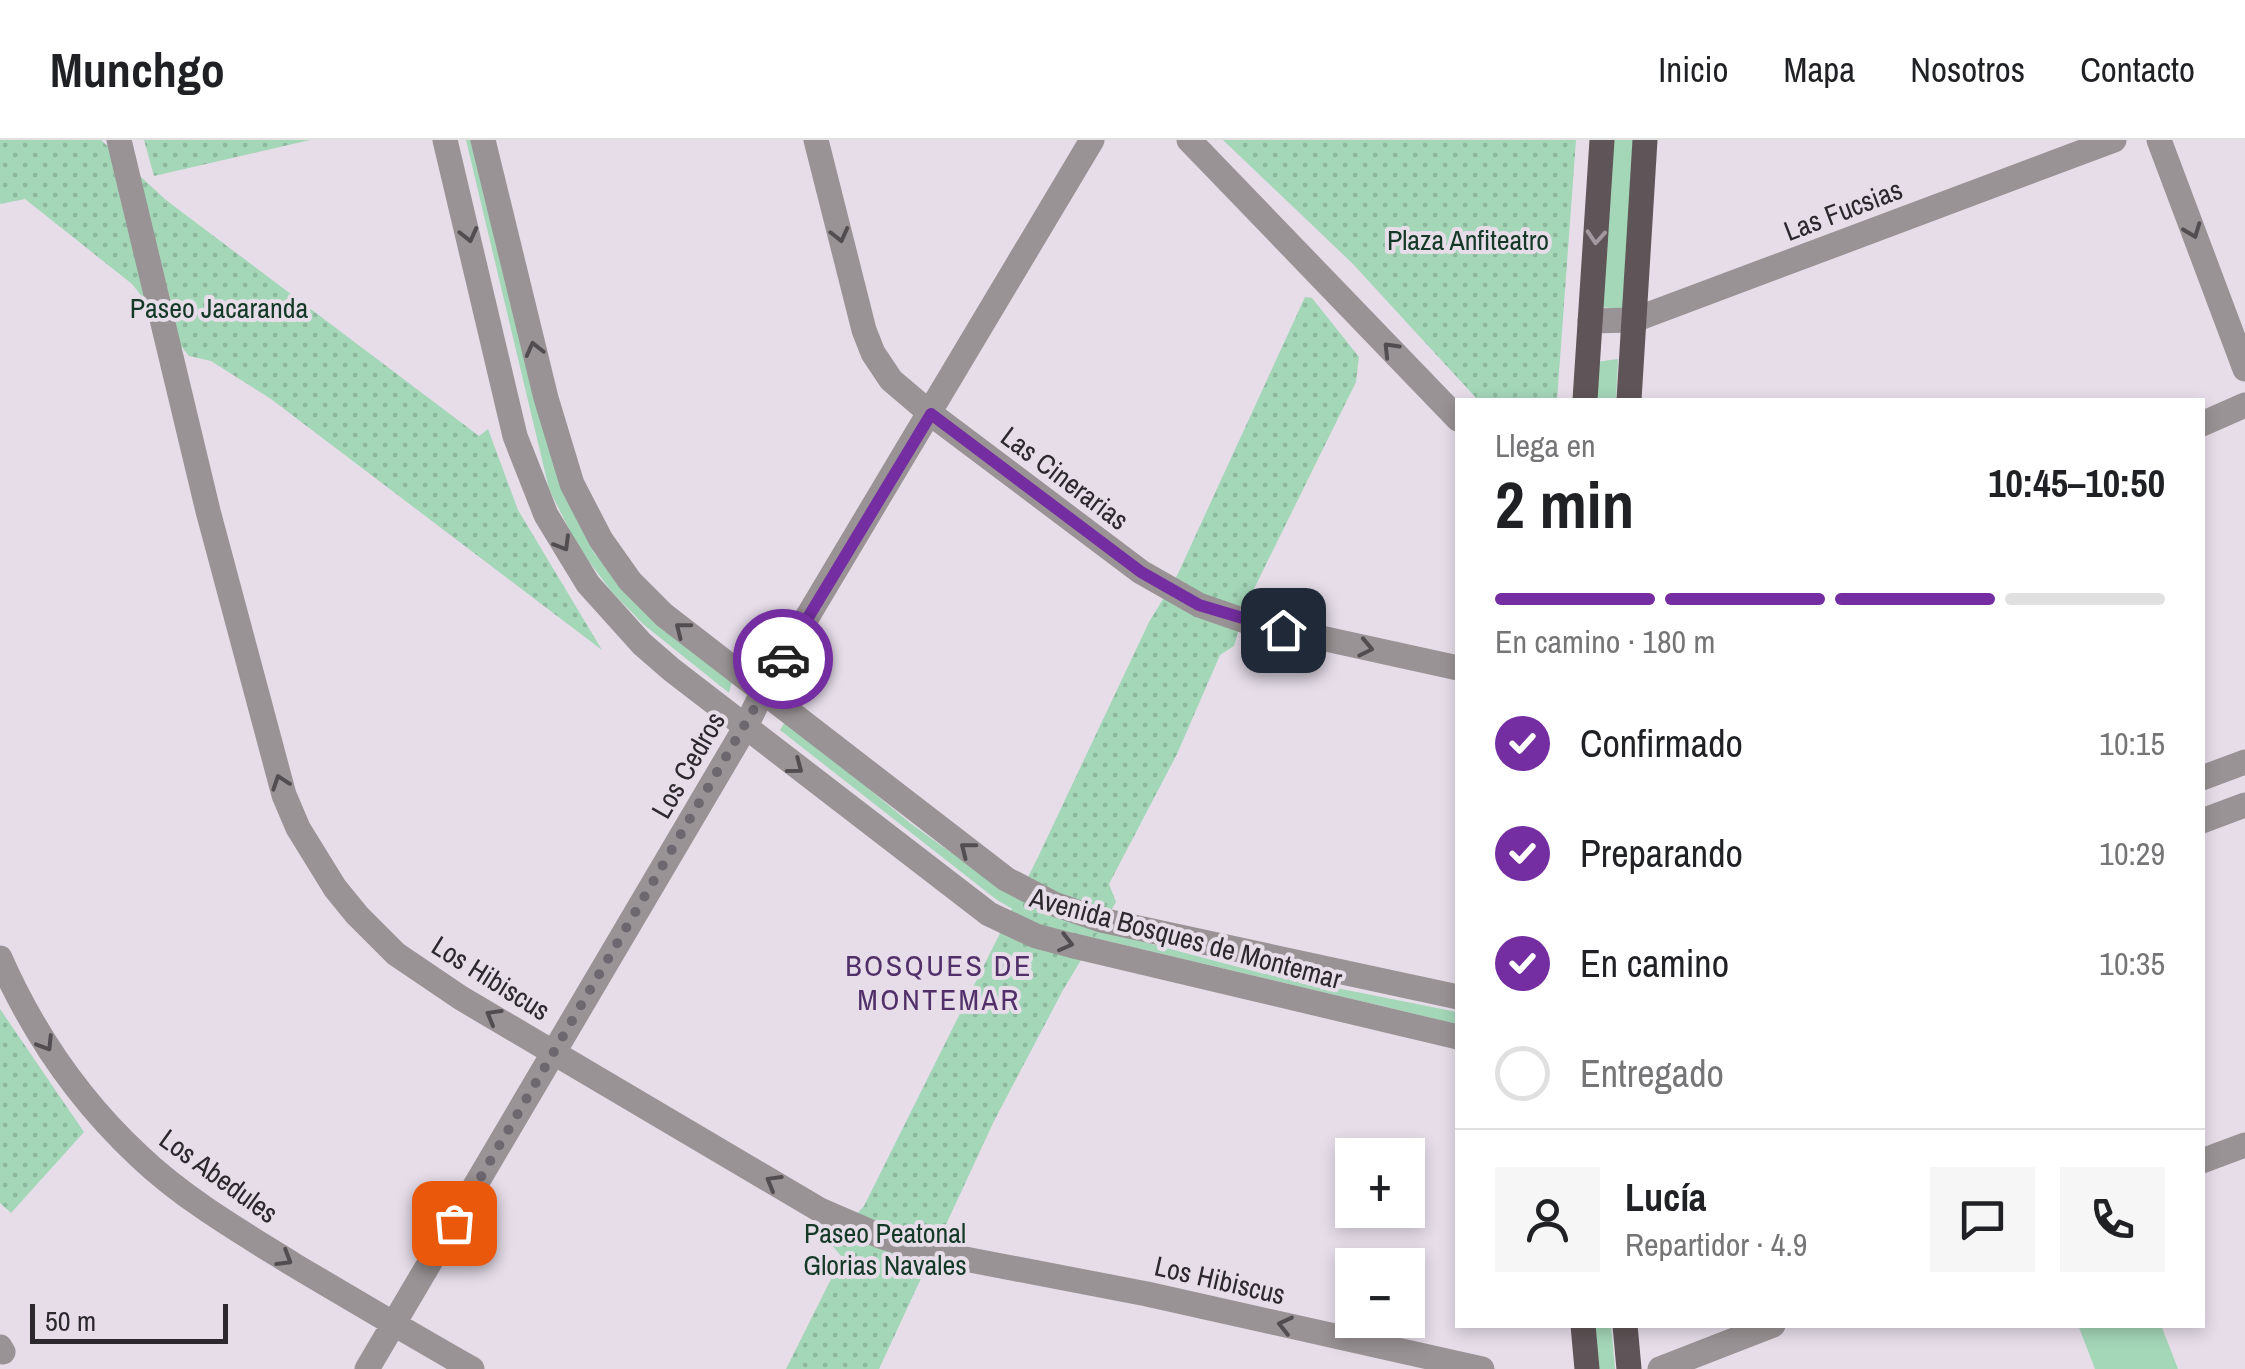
<!DOCTYPE html>
<html lang="es">
<head>
<meta charset="utf-8">
<style>
  :root { --surface:#fff; --page:#f6f6f6; --text:#202124; --muted:#757577; --line:#e0e0e0; --accent:#752ea2 }
  body { margin:0; font-family:"Archivo Narrow",sans-serif; background:var(--page); color:var(--text); height:100vh; display:flex; flex-direction:column; font-size:38px; white-space:nowrap }
  * { box-sizing:border-box; margin:0 }
  p { font-size:32px; color:var(--muted) }
  .icon { flex:none; width:55px; height:55px; fill:none; stroke:currentColor; stroke-width:2; stroke-linecap:round; stroke-linejoin:round }
  .map { position:relative; flex:1; overflow:hidden }
  .panel { position:absolute; left:1455px; top:258px; width:750px; height:930px; display:flex; flex-direction:column; background:var(--surface); border-radius:0px; box-shadow:0 5px 15px #0003 }
  .panel>* { flex:none }
  .controls { position:absolute; left:1335px; top:998px; display:grid; gap:20px }
  .controls a { display:grid; place-items:center; width:90px; height:90px; border-radius:0px; background:var(--surface); box-shadow:0 5px 15px #0003; font-size:50px }
  .scale { position:absolute; left:30px; bottom:25px; width:198px; box-sizing:border-box; padding-left:10px; border:5px solid #2c282d; border-top:0; font-size:28px; line-height:35px; white-space:nowrap; color:#2c282d; -webkit-text-stroke:8px #e6dde9; paint-order:stroke }
  .pin { position:absolute; display:grid; place-items:center; width:85px; height:85px; color:#fff; margin:-42px; border-radius:20px; box-shadow:0 5px 15px #0006 }
  .courier { position:absolute; display:grid; place-items:center; width:100px; height:100px; margin:-50px; border:8px solid #752ea2; border-radius:50%; background:#fff; color:#222; box-shadow:0 2px 12px #0007 }
  .summary em { font-style:normal; font-weight:700 }
  .summary div { display:flex; flex-direction:column-reverse }
  .summary { display:flex; align-items:center; justify-content:space-between; height:170px; padding:0 40px }
  h1 { font-size:65px; font-weight:700; line-height:75px }
  .bar { display:grid; grid-template-columns:repeat(4,1fr); gap:15px 10px; align-content:center; height:120px; padding:0 40px }
  .bar i { height:12px; border-radius:8px; background:var(--line) }
  .bar .active { background:var(--accent) }
  .bar p { grid-column:span 4 }
  .line { display:flex; align-items:center; gap:25px; padding:0 40px; border-top:2px solid var(--line) }
  .line div { flex:1 }
  .round { display:grid; place-items:center; flex:none; width:105px; height:105px; border-radius:0px; background:var(--page) }
  ol { padding:0 40px; list-style:none }
  li { display:flex; align-items:center; gap:30px; height:110px }
  li p { margin-inline-start:auto }
  li .icon { padding:10px; border-radius:50%; background:var(--accent); color:#fff; stroke-width:4 }
  li:last-child { color:var(--muted) }
  li i { width:55px; height:55px; border:5px solid var(--line); border-radius:50% }
  header { display:flex; align-items:center; gap:60px; box-sizing:border-box; height:140px; padding:0 50px; background:var(--surface); border-bottom:2px solid var(--line) }
  header strong { font-size:48px }
  nav { display:flex; gap:55px; margin-inline-start:auto; font-size:35px }
  .map>svg:first-child { display:block }
  .green { fill:#a4d6b8 }
  .park { fill:url(#park-dots) }
  .lines { fill:none; stroke-linecap:round; stroke-linejoin:round }
  .minor { stroke:#9a9395; stroke-width:25 }
  .major { stroke:#5f5457; stroke-width:25 }
  .oneway { stroke:#524d51 }
  .oneway2 { stroke:#a298a0 }
  .done { stroke:#6d676f; stroke-width:10; stroke-dasharray:0 18 }
  .route { stroke:#752ea2; stroke-width:12 }
  .labels { text-anchor:middle; dominant-baseline:central; stroke-width:8; stroke-linejoin:round; paint-order:stroke }
  .street-label { font-size:28px; fill:#2c282d; stroke:#e6dde9 }
  .park-label { font-size:28px; fill:#143926; stroke:#e6dde9 }
  .neighbourhood-label { font-size:30px; letter-spacing:2.5px; fill:#513069; stroke:#e6dde9 }
</style>
</head>
<body>
<header>
<strong>Munchgo</strong>
<nav><a>Inicio</a><a>Mapa</a><a>Nosotros</a><a>Contacto</a></nav>
</header>
<div class="map">
<svg width="2245" height="1229" viewBox="0 0 2245 1229">
  <defs>
    <pattern id="park-dots" width="8" height="8" patternUnits="userSpaceOnUse" patternTransform="scale(2.5)"><rect width="8" height="8" fill="#a4d6b8"/><path d="M2 2h.1M6 6h.1" fill="none" stroke="#8db89e" stroke-width="1.8" stroke-linecap="round"/></pattern>
  </defs>
  <rect width="100%" height="100%" fill="#e6dde9"/>
  <path class="green" d="M466,0H480L557,336L594,413L649,474L732,542L729,553L643,484L612,452L578,407L549,349Z
    M1610,0H1636L1624,169L1599,167Z
    M1618,219L1616,260H1595L1596,222Z
    M786,580L910,683L1000,748L1087,787L1261,833L1457,872V884L1040,785L997,760L780,590Z
    M1593,1185H1611L1615,1229H1598Z
    M2078,1185H2161L2178,1229H2095Z"/>
  <path class="park" d="M0,0H101L166,60L479,296L488,289L518,370L602,510L271,259L211,221L189,216L132,144L25,59L0,64Z
    M144,0H310L154,36Z
    M1223,0H1576L1557,260H1478L1352,123Z
    M1305,157L1312,158L1359,217L1356,242L1246,465L1234,506L1220,515L1177,614L1109,744L1116,762L1063,850L994,981L879,1229H786L842,1117L830,1103L864,1066L1039,715L1149,482L1176,438Z
    M0,869L84,992L11,1073L0,1063Z"/>
  <g class="lines">
    <path class="minor" d="M119,0L208,371L284,655L298,688L335,748L357,775L396,814L461,858L820,1070L880,1096L934,1113L1147,1154L1482,1229
      M445,0L515,296L546,375L588,444L642,504L672,530L989,774L1036,796L1070,805L1458,897
      M483,0L546,258L572,344L601,400L630,441L664,475L1006,739L1054,764L1101,780L1458,857
      M816,0L864,190L873,213L891,240L931,274L1141,432L1199,465L1248,482L1458,528
      M1189,0L1458,279
      M2159,0L2245,229
      M1590,181L1634,180L2114,0
      M2202,284L2245,265
      M2202,638L2245,622
      M2202,681L2245,665
      M0,818C33,893 79,960 139,1016C184,1059 241,1092 294,1125C353,1160 412,1195 472,1229
      M2202,1021L2245,1005
      M0,1207L3,1212
      M367,1229L745,588L763,551L1092,0
      M1660,1229L1773,1185"/>
    <path class="major" d="M1585,260L1602,0
      M1629,260L1645,0
      M1583,1185L1587,1229
      M1625,1185L1629,1229"/>
  </g>
  <defs><path id="oneway-chevron" d="M-2-3.5L2.5 0L-2 3.5" fill="none" stroke-width="1.6" stroke-linecap="round" stroke-linejoin="round" transform="scale(2.5)"/></defs>
  <g class="oneway">
    <use href="#oneway-chevron" transform="translate(2193 91) rotate(69)"/>
    <use href="#oneway-chevron" transform="translate(469 95) rotate(76)"/>
    <use href="#oneway-chevron" transform="translate(840 95) rotate(76)"/>
    <use href="#oneway-chevron" transform="translate(534 209) rotate(-104)"/>
    <use href="#oneway-chevron" transform="translate(1390 209) rotate(-134)"/>
    <use href="#oneway-chevron" transform="translate(563 404) rotate(59)"/>
    <use href="#oneway-chevron" transform="translate(682 489) rotate(-142)"/>
    <use href="#oneway-chevron" transform="translate(1366 508) rotate(12)"/>
    <use href="#oneway-chevron" transform="translate(796 627) rotate(37)"/>
    <use href="#oneway-chevron" transform="translate(280 642) rotate(-109)"/>
    <use href="#oneway-chevron" transform="translate(967 709) rotate(-142)"/>
    <use href="#oneway-chevron" transform="translate(1066 803) rotate(14)"/>
    <use href="#oneway-chevron" transform="translate(493 876) rotate(-150)"/>
    <use href="#oneway-chevron" transform="translate(46 904) rotate(58)"/>
    <use href="#oneway-chevron" transform="translate(773 1042) rotate(-150)"/>
    <use href="#oneway-chevron" transform="translate(285 1119) rotate(31)"/>
    <use href="#oneway-chevron" transform="translate(1285 1185) rotate(-167)"/>
  </g>
  <use class="oneway2" href="#oneway-chevron" transform="translate(1596 97) rotate(94)"/>
  <g class="lines">
    <path class="done" d="M454,1083L783,519"/>
    <path class="route" d="M783,519L931,274L1141,432L1199,465L1283,490"/>
  </g>
  <g class="labels">
    <g class="street-label">
      <text transform="translate(1843 70) rotate(-21)">Las Fucsias</text>
      <text transform="translate(1065 338) rotate(37)">Las Cinerarias</text>
      <text transform="translate(688 625) rotate(-60)">Los Cedros</text>
      <text transform="translate(1186 798) rotate(15)">Avenida Bosques de Montemar</text>
      <text transform="translate(491 838) rotate(32)">Los Hibiscus</text>
      <text transform="translate(219 1036) rotate(36)">Los Abedules</text>
      <text transform="translate(1220 1140) rotate(13)">Los Hibiscus</text>
    </g>
    <g class="park-label">
      <text x="1468" y="100">Plaza Anfiteatro</text>
      <text x="219" y="168">Paseo Jacaranda</text>
      <text x="885" y="1093">Paseo Peatonal<tspan x="885" dy="32">Glorias Navales</tspan></text>
    </g>
    <g class="neighbourhood-label">
      <text x="939" y="825">BOSQUES DE<tspan x="939" dy="34">MONTEMAR</tspan></text>
    </g>
  </g>
</svg>
<div class="controls">
<a>+</a>
<a>−</a>
</div>
<div class="scale">50 m</div>
<div class="pin" style="left:454px;top:1083px;background:#ea580c"><svg class="icon" aria-label="bag" viewBox="0 0 24 24"><path d="M5 8h14l-1 12H6zM9 8a3 3 0 0 1 6 0"/></svg></div>
<div class="pin" style="left:1283px;top:490px;background:#1f2937"><svg class="icon" aria-label="home" viewBox="0 0 24 24"><path d="M3 11l9-7 9 7M6 9v11h12V9"/></svg></div>
<div class="courier" style="left:783px;top:519px"><svg class="icon" aria-label="car" viewBox="0 0 24 24"><path d="M5 17H2v-5l4-1 3-4h7l3 4 3 1v5h-3M9 17h6M6 11h13"/><circle cx="7" cy="17" r="2"/><circle cx="17" cy="17" r="2"/></svg></div>
<section class="panel">
<div class="summary"><div><h1>2 min</h1><p>Llega en</p></div><em>10:45–10:50</em></div>
<div class="bar"><i class="active"></i><i class="active"></i><i class="active"></i><i></i><p>En camino · 180 m</p></div>
<ol>
<li><svg class="icon" aria-label="check" viewBox="0 0 24 24"><path d="M5 12l5 5 9-10"/></svg>Confirmado<p>10:15</p></li>
<li><svg class="icon" aria-label="check" viewBox="0 0 24 24"><path d="M5 12l5 5 9-10"/></svg>Preparando<p>10:29</p></li>
<li><svg class="icon" aria-label="check" viewBox="0 0 24 24"><path d="M5 12l5 5 9-10"/></svg>En camino<p>10:35</p></li>
<li><i></i>Entregado</li>
</ol>
<div class="line" style="height:180px"><a class="round"><svg class="icon" aria-label="person" viewBox="0 0 24 24"><circle cx="12" cy="8" r="4"/><path d="M4 21q1-7 8-7t8 7"/></svg></a><div><b>Lucía</b><p>Repartidor · 4.9</p></div><a class="round"><svg class="icon" aria-label="chat" viewBox="0 0 24 24"><path d="M4 5h16v11H9l-5 4z"/></svg></a><a class="round"><svg class="icon" aria-label="phone" viewBox="0 0 24 24"><path d="M5 4h4l2 5-3 2q2 4 5 5l2-3 5 2v4C11 20 4 13 5 4z"/></svg></a></div>
</section>
</div>
</body>
</html>
